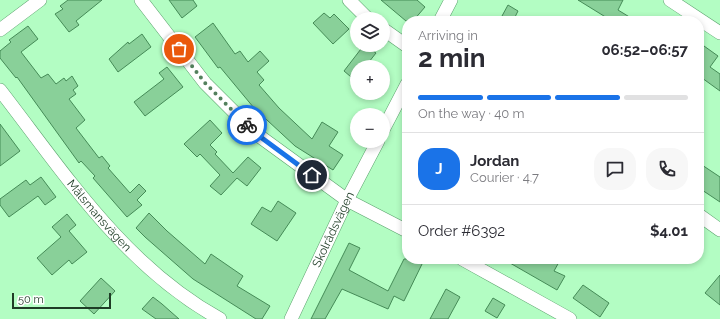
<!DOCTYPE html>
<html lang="en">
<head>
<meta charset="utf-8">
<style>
  :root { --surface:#fff; --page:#f7f7f7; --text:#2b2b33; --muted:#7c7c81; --line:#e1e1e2; --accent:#1a73e8 }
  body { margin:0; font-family:Raleway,sans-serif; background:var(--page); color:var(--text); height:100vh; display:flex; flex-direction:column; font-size:15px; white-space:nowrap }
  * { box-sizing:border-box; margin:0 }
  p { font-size:13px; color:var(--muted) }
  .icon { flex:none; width:22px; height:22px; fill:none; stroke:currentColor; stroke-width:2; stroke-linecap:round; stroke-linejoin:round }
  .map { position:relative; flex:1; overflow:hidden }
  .details { position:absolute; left:402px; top:16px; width:302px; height:248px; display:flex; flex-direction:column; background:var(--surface); border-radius:16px; box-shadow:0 2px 6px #0003 }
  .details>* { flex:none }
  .tools { position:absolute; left:350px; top:12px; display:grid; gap:8px }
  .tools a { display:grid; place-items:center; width:40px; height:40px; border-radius:50%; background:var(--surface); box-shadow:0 2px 6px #0003; font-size:20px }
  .scale { position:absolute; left:12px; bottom:10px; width:99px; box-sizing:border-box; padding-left:4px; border:2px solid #1f3c26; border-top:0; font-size:11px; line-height:14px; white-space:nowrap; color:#1f3c26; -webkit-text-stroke:3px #fff; paint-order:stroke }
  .pin { position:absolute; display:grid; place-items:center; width:34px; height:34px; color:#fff; margin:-17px; border:2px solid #fff; border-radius:50%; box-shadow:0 1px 4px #0007 }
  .courier { position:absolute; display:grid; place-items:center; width:40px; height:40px; margin:-20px; border:3px solid #1a73e8; border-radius:50%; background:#fff; color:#222; box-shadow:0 1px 5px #0007 }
  .summary em { font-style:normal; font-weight:700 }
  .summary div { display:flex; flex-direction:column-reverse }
  .summary { display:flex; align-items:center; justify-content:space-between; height:68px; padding:0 16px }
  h1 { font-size:26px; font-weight:700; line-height:30px }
  .bar { display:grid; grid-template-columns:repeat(4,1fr); gap:6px 4px; align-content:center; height:48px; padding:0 16px }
  .bar i { height:5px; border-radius:3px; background:var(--line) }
  .bar .current { background:var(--accent) }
  .bar p { grid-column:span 4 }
  .line { display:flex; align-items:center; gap:10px; padding:0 16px; border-top:1px solid var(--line) }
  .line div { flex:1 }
  .round { display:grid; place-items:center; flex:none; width:42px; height:42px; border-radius:16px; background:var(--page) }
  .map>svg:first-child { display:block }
  .building { fill:#89d099; stroke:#458b57 }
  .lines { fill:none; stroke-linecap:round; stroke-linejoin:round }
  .street-casing { stroke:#5ba26d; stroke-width:14 }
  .street { stroke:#fff; stroke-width:13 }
  .done { stroke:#53805d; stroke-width:4; stroke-dasharray:0 7.2 }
  .route { stroke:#1a73e8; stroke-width:5 }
  .labels { text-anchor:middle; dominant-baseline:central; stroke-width:3; stroke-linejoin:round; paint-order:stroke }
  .street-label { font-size:12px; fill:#1f3c26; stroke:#fff }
</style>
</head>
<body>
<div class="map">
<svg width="720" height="319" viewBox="0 0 720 319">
  <rect width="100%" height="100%" fill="#b3fdc3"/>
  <path class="building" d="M68,0H102L76,21L79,25L69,32L55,14L63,9L60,6Z
    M169,0H193L197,6L182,18Z
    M381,0H417L425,7L413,21H406Z
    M578,0H623L618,10L636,21H612Z
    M508,5L518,11L513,21L502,16Z
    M324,13L330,18L334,14L349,29L333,44L313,23Z
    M213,23L235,54L240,51L248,62L260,51L269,61L257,72L264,80L259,85L279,108L312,139L322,122L338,132L329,146L343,155L333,170L295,146L254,108L220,67L218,68L195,37Z
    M28,26L38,39L21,52L41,78L48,74L56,84L64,78L66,81L72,76L78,86L73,90L76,94L69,99L85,120L76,128L99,158L102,156L110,166L108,168L130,193L139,184L146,191L137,200L142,205L127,217L93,178L95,176L81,161L79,163L17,77L16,78L0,58V51L11,42L9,40Z
    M142,34L151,47L118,72L109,59L128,42L129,44Z
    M364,45L376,53L365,67H357V82L344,71Z
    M704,46L718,56L710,67L720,74V91L702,78L699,83V53Z
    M167,67L183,87L145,116L134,102L164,79L159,73Z
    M210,120L222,133L210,145L217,152L215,154L233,173L248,157L261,168L247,186L237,178L221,195L210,186L220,175L200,154L197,157L184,144Z
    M0,124L20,151L0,166Z
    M699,163L720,177V202L699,188Z
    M41,177L56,197L45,205L38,196L9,217L0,205V199L26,180L30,185Z
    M278,201L296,213L277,241L251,224L262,207L271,212Z
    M149,213L167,231L205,264L211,254L243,276L237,286L270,306L262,319H256L193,279L145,237L136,228Z
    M67,214L76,225L69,231L87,252L72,264L69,260L52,275L37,258L61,237L52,227Z
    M349,243L360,248L349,270L388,291L404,259H417L423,262L404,301L394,296L388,309L342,289L325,319H311Z
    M503,259H553L559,262L554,271L565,276L557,290Z
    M720,275V305L705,293Z
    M101,278L115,291L94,314L80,301Z
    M583,285L609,303L600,317L573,298Z
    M446,289L460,297L448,319H430Z
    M153,297L162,304L179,319H156L142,309Z
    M493,298L505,305L497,318L485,311Z"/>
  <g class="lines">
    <defs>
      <g id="street">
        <path d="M141,0L205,83L255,133L347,200L407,231"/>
        <path d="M349,0L368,19"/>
        <path d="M670,0L720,33"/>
        <path d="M440,21L451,0"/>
        <path d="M383,29L407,46"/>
        <path d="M0,30L40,0"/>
        <path id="s1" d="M0,90C65,174 124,266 220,319"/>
        <path d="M383,130L407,84"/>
        <path d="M699,215L720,230"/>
        <path d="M462,259L570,319"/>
        <path id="s2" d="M291,319L347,200L378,141"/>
      </g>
    </defs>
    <use href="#street" class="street-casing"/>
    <use href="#street" class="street"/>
  </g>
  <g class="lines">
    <path class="done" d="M179,49L205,83L247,125"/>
    <path class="route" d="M247,125L255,133L312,175"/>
  </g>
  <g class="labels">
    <g class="street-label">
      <text stroke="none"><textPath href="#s1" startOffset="160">Målsmansvägen</textPath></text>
      <text stroke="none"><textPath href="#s2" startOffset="99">Skolrådsvägen</textPath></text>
    </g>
  </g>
</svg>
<div class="tools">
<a><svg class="icon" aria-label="layers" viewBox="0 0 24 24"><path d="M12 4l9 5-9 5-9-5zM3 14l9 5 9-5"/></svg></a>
<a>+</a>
<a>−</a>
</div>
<div class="scale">50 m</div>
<div class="pin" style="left:179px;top:49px;background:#ea580c"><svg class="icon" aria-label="bag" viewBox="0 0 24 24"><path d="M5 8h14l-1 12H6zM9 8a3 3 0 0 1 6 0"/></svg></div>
<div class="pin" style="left:312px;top:175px;background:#1f2937"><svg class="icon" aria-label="home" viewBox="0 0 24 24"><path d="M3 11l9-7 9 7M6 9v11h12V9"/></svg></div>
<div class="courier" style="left:247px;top:125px"><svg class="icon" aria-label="bike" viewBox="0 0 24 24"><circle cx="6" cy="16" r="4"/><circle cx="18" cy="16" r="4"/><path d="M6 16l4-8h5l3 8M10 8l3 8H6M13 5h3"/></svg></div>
<section class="details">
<div class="summary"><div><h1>2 min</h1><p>Arriving in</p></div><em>06:52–06:57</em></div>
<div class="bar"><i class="current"></i><i class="current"></i><i class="current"></i><i></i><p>On the way · 40 m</p></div>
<div class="line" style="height:72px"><b class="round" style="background:var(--accent);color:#fff">J</b><div><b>Jordan</b><p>Courier · 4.7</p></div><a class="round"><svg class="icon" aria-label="chat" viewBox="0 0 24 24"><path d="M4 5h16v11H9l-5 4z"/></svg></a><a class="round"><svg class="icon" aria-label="phone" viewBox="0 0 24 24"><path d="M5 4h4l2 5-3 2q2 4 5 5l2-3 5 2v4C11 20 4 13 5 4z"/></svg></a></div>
<div class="line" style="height:52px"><div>Order #6392</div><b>$4.01</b></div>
</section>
</div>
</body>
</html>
